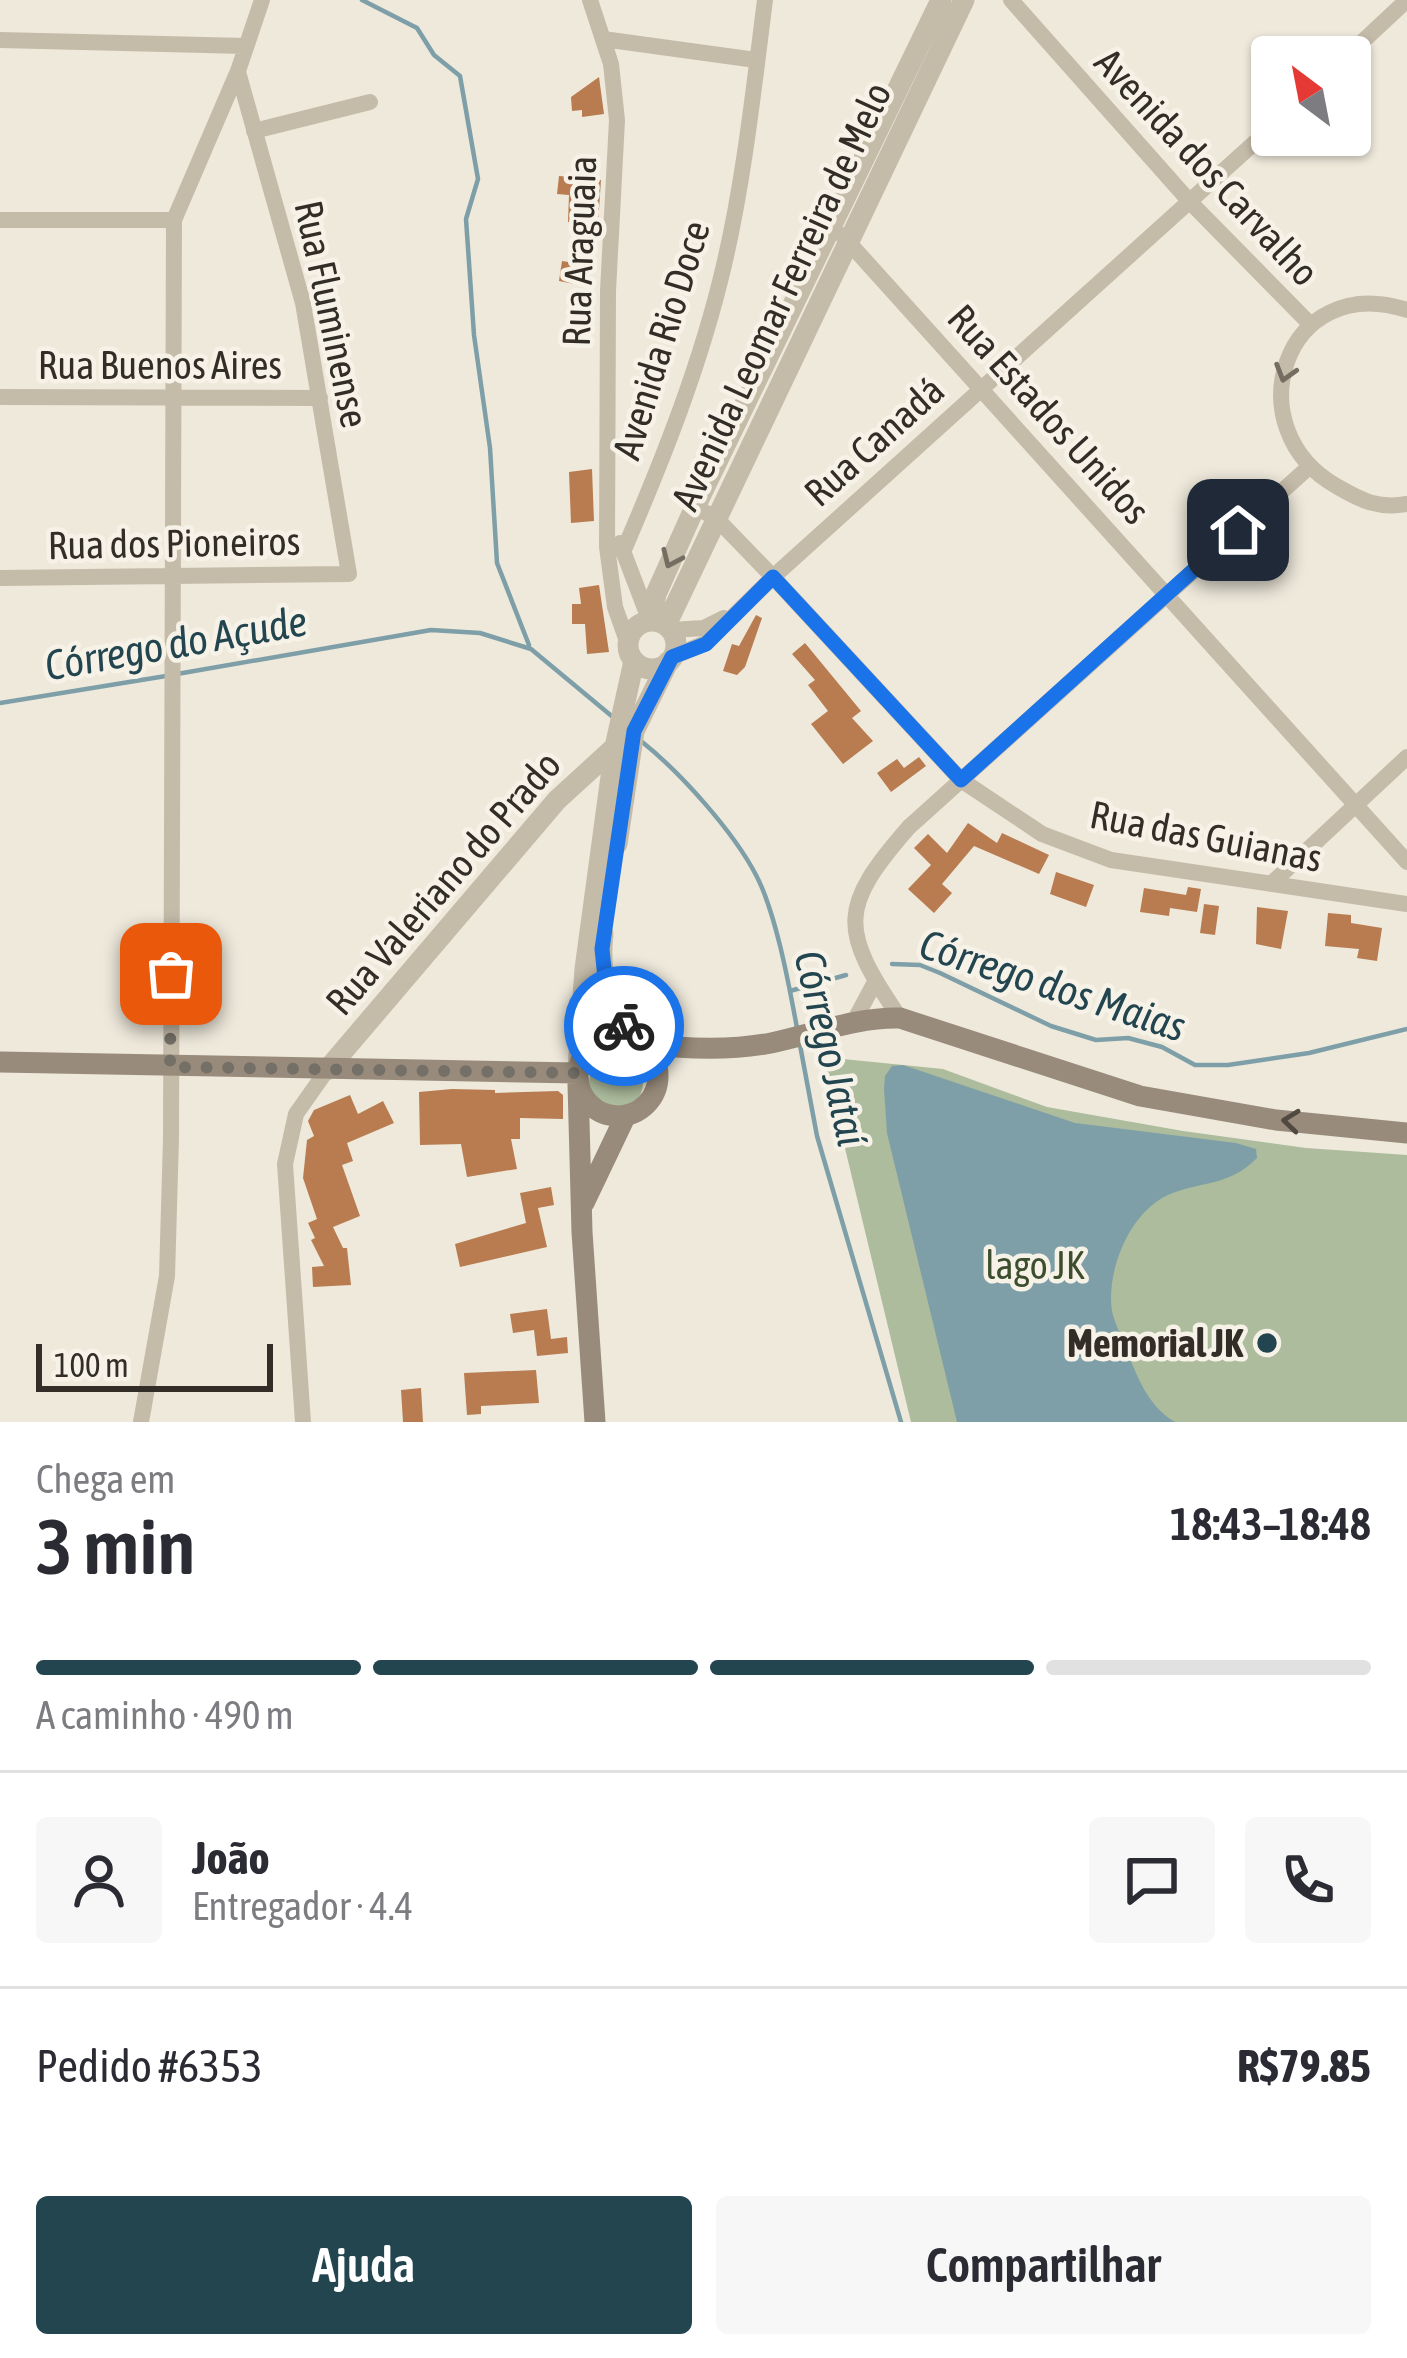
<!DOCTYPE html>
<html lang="pt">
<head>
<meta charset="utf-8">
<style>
  :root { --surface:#fff; --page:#f7f7f7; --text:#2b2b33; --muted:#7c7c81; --line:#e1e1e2; --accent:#224550 }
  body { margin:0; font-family:"Asap Condensed",sans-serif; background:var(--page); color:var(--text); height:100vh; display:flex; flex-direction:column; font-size:45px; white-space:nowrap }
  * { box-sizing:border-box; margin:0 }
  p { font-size:39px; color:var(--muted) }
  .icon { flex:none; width:66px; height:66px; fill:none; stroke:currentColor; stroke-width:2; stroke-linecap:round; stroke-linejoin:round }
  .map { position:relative; height:1422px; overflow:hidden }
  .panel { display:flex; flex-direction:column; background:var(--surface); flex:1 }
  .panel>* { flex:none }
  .needle { width:78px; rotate:328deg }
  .fabs { position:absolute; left:1251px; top:36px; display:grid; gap:24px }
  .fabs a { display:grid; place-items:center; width:120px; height:120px; border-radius:12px; background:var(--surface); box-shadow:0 3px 9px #0004; font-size:60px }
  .scale { position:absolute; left:36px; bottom:30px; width:237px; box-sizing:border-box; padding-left:12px; border:6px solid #332d28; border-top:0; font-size:33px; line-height:42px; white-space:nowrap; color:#332d28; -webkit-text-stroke:9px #f7f2e7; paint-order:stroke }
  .pin { position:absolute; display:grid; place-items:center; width:102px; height:102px; color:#fff; margin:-51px; border-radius:24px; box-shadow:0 6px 18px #0006 }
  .courier { position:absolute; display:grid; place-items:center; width:120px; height:120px; margin:-60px; border:9px solid #1a73e8; border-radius:50%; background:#fff; color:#222; box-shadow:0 3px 15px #0007 }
  .summary em { font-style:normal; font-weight:600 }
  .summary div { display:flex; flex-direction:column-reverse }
  .summary { display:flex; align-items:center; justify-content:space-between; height:204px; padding:0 36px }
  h1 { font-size:78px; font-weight:600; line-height:90px }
  .bar { display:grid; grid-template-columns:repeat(4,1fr); gap:18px 12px; align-content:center; height:144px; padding:0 36px }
  .bar i { height:15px; border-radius:9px; background:var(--line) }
  .bar .current { background:var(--accent) }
  .bar p { grid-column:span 4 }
  .line { display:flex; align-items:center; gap:30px; padding:0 36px; border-top:3px solid var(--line) }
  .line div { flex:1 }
  .round { display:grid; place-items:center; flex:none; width:126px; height:126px; border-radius:12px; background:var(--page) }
  .button { display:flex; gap:24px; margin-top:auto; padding:24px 36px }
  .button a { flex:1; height:138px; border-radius:12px; background:var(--accent); color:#fff; font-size:48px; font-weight:600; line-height:138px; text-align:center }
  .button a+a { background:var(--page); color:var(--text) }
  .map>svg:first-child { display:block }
  .green { fill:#acbc9d }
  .water { fill:#7e9fa8 }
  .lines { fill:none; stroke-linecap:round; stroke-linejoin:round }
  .stream { stroke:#7e9fa8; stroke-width:4.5 }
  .building { fill:#b87c50 }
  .minor { stroke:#c5bba9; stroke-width:16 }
  .tertiary { stroke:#c5bba9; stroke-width:21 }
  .secondary { stroke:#988b7b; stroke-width:21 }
  .oneway { stroke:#756d62 }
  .oneway2 { stroke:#514941 }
  .done { stroke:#746f67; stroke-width:12; stroke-dasharray:0 21.6 }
  .route { stroke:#1a73e8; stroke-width:15 }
  .poi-dot { fill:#224550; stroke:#f7f2e7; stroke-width:4.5 }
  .labels { text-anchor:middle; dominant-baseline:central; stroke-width:9; stroke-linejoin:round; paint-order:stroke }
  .street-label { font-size:39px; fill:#332d28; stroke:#f7f2e7 }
  .park-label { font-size:39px; fill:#3d4e2f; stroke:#f7f2e7 }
  .poi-label { font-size:39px; font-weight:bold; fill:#332d28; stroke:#f7f2e7; text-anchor:end }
  .water-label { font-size:42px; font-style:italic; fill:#224550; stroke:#f7f2e7 }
</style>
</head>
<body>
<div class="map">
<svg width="1407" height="1422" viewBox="0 0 1407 1422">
  <rect width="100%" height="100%" fill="#eee9db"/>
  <path class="green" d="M589 1083a27 27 0 1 1 54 0a27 27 0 1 1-54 0Z
    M823,1057L943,1069L1047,1107L1183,1131L1306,1148L1407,1155V1422H911Z"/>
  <path class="water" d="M903,1065L1075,1123L1236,1143L1256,1149L1257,1158C1226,1189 1198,1180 1164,1197C1128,1216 1106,1273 1112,1311C1114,1322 1121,1335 1125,1346C1136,1374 1148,1407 1175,1422H957L887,1133L884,1089L885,1076L892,1066Z"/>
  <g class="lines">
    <path class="stream" d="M362,0L417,28L434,55L460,76L478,179L466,219L474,335L490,448L497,563L529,645
      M177,674L431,630L480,633L531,649L614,718
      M0,703L166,676
      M641,741C680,772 733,831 756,875C776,913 789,985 797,1028
      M892,964L920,965L940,973L1051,1026L1096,1040L1128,1038L1162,1047L1195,1065H1228L1309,1053L1407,1029
      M790,991L846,975
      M800,1045L817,1136L901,1422"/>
  </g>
  <path class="building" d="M599,77L604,114L582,117V110L572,111L571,97Z
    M559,176L601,180L598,224L568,222L569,195L557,194Z
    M562,261L588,265L585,286L559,281Z
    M592,469L594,521L571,523L569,472Z
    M599,585L609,652L587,654L585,624H572V604H581L579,588Z
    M756,615L762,618L745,667L737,675L723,671L732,644L739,646Z
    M805,643L861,711L852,718L873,741L843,764L811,724L828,711L808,685L815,680L792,654Z
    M919,757L926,766L891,792L877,773L897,759L904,768Z
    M968,823L997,843L1002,833L1049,855L1039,874L974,846L942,884L952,893L934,913L908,889L931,865L914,848L928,834L947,853Z
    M1056,872L1094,885L1086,907L1050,894Z
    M1188,887L1201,889L1197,912L1170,908L1169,916L1140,912L1144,888L1186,895Z
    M1204,904L1219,906L1215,935L1200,933Z
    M1257,907L1288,911L1281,949L1256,944Z
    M1328,913L1351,915V923L1382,928L1377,961L1357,958L1359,949L1325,946Z
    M452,1089L495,1090V1093L558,1091L563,1095V1119L520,1118V1139H511L517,1169L467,1177L461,1144L420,1145L419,1092Z
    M350,1095L358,1114L383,1101L394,1123L347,1143L353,1161L342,1165L360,1216L333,1227L343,1248H347L351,1285L313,1287L312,1267L324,1266L311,1240L315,1238L308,1223L317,1219L303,1178L307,1140L314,1136L308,1121L314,1110Z
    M551,1187L554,1205L538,1208L547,1247L460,1267L455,1244L526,1223L520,1193Z
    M547,1309L551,1339L567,1337L568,1353L537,1356L534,1330L513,1333L510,1314Z
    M536,1370L539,1403L481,1406V1414L467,1415L464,1373Z
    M421,1388L423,1422H403L401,1390Z"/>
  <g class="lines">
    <path class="minor" d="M590,0L611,64L617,120L608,291L607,547L615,607L628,644
      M1011,0L1191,203L1310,324
      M603,39L756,60
      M0,40L245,46
      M1346,57L1407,0
      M254,131L370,102
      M0,220H174
      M842,235L1407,862
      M1407,310C1284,270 1233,429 1338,487C1362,501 1379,509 1407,504
      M0,397L320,398
      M695,507L716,518L773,577L961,780L1042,834L1111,860L1407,904
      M620,543L649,619
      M623,552C663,459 701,364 724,265C744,180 754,86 765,0
      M0,578L349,574L303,303L238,72
      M671,630L704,628L724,618
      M672,657L706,643L773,577L1272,127
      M1271,884L1407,757
      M900,1018C839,929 839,907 909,827L1309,467
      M853,1023L875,982
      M141,1422L167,1276L171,1139L174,220L238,71L262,0
      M303,1422L285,1164L296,1114L327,1070"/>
    <path class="tertiary" d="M651,620L656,594L695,507L941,0
      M628 645a24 24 0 1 1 48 0a24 24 0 1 1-48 0Z
      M666,625L964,0
      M617,844L634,731L668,662
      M603,934C598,976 609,1005 633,1039
      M578,1068L585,969L615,747L634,661
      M327,1070L557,800L615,747"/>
    <path class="secondary" d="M578 1076a40 40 0 1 1 80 0a40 40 0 1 1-80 0Z
      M640,1043C682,1049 729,1051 771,1043C814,1034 856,1017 900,1018L1140,1096L1276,1120L1407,1133
      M0,1062L578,1073
      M578,1084L582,1232L595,1422
      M584,1203L626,1115"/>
  </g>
  <defs><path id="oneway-chevron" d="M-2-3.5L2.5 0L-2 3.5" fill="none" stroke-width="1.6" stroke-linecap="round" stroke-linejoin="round" transform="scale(3)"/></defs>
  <g class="oneway">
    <use href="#oneway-chevron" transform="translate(1285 373) rotate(107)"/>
    <use href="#oneway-chevron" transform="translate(671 559) rotate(114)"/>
  </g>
  <use class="oneway2" href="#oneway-chevron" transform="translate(1291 1121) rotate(-174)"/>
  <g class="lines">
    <path class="done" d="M171,974L170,1067L578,1073C586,1044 604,1033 633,1039L624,1026"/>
    <path class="route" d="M624,1026L607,997L602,949L634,731L672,657L706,644L773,577L961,780L1238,530"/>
  </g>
  <circle class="poi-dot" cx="1267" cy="1343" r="12"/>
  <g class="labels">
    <g class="street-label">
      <text transform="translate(1207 167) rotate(47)">Avenida dos Carvalho</text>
      <text transform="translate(579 251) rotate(-88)">Rua Araguaia</text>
      <text transform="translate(781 296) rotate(-65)">Avenida Leomar Ferreira de Melo</text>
      <text transform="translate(332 314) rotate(78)">Rua Fluminense</text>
      <text transform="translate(661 340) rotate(-73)">Avenida Rio Doce</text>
      <text x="160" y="365">Rua Buenos Aires</text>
      <text transform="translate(1049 414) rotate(48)">Rua Estados Unidos</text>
      <text transform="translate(874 441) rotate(-42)">Rua Canadá</text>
      <text transform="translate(174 543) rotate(-1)">Rua dos Pioneiros</text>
      <text transform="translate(1206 836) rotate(11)">Rua das Guianas</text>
      <text transform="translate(443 883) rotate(-49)">Rua Valeriano do Prado</text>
    </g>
    <g class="park-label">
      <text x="1035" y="1265">lago JK</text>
    </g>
    <g class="poi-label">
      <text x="1243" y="1343">Memorial JK</text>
    </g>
    <g class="water-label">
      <text transform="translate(176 643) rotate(-10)">Córrego do Açude</text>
      <text transform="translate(1053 985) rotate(18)">Córrego dos Maias</text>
      <text transform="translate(831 1048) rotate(77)">Córrego Jataí</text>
    </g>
  </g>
</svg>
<div class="fabs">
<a><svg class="needle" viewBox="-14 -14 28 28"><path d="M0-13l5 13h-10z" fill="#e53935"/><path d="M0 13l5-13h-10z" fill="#7c7c81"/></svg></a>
</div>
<div class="scale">100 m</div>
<div class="pin" style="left:171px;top:974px;background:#ea580c"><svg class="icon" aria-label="bag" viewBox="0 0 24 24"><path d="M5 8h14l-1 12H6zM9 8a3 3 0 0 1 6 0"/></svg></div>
<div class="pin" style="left:1238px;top:530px;background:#1f2937"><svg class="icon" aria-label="home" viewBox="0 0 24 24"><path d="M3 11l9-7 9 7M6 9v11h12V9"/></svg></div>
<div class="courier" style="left:624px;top:1026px"><svg class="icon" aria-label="bike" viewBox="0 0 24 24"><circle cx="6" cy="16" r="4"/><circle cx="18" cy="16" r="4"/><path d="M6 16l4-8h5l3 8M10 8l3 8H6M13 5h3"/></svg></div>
</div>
<section class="panel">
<div class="summary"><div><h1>3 min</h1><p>Chega em</p></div><em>18:43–18:48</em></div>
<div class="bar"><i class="current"></i><i class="current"></i><i class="current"></i><i></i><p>A caminho · 490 m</p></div>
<div class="line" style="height:216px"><a class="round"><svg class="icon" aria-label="person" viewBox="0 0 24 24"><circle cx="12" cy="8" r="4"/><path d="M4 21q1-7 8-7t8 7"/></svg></a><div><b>João</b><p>Entregador · 4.4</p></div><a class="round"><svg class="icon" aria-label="chat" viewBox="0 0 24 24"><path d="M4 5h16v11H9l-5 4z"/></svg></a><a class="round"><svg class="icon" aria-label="phone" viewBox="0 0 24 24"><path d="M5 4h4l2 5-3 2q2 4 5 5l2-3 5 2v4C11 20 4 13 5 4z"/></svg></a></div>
<div class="line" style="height:156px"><div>Pedido #6353</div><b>R$79.85</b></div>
<div class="button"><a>Ajuda</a><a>Compartilhar</a></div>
</section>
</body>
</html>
